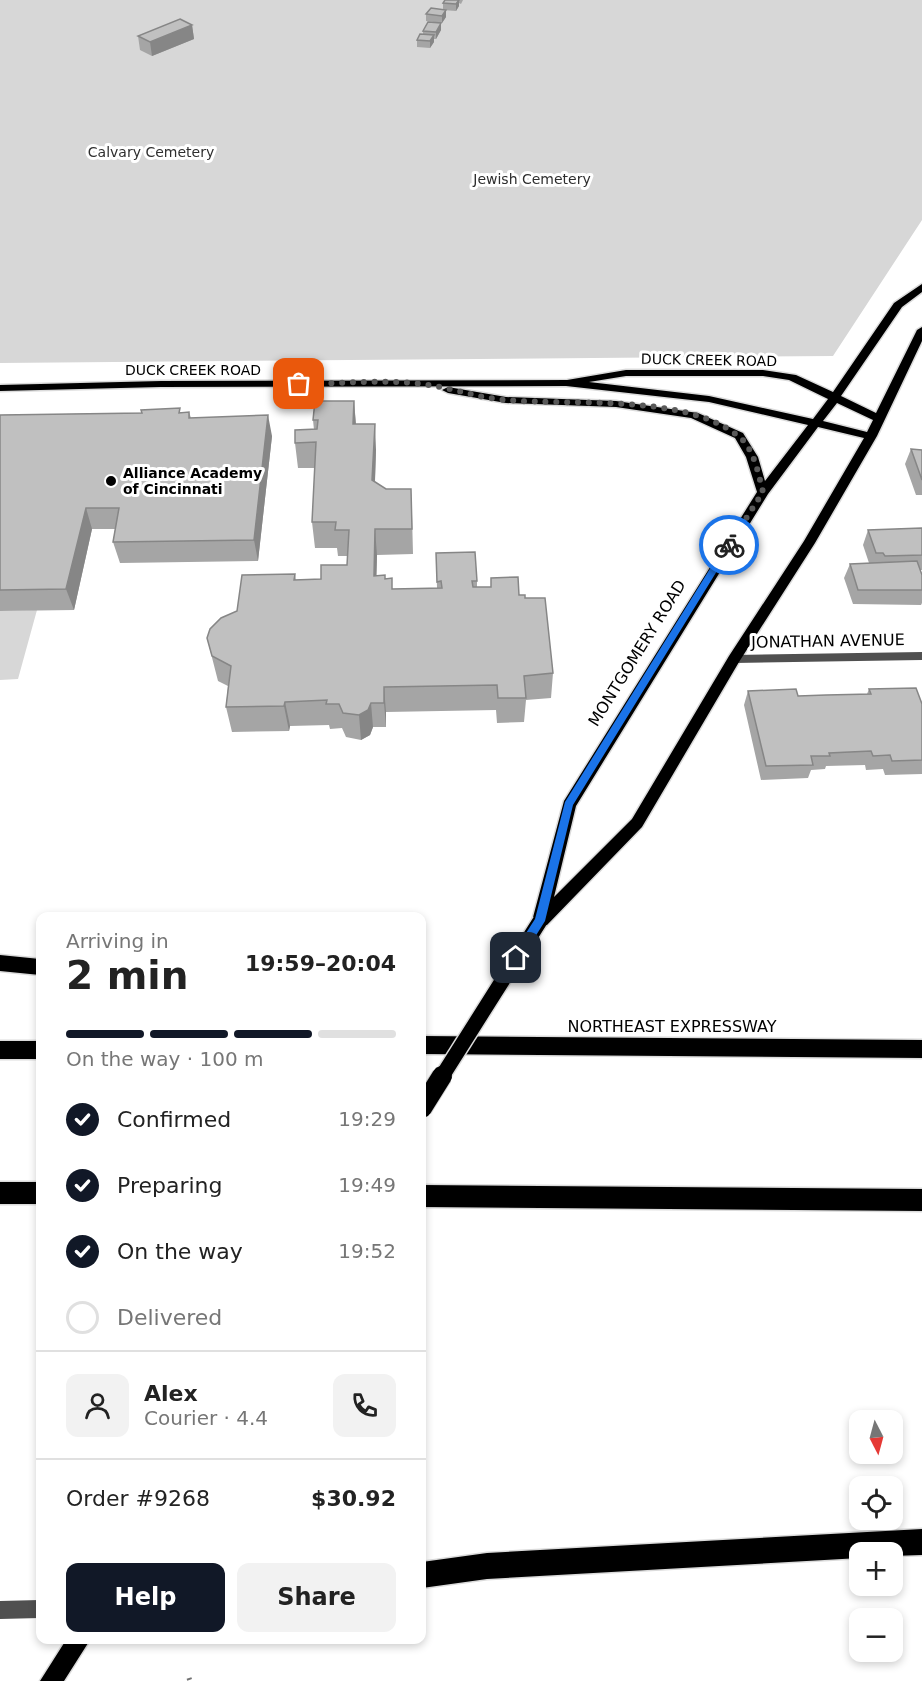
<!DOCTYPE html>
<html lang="en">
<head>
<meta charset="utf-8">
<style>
  :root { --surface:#fff; --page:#f2f2f2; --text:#222; --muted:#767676; --line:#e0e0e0; --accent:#111827 }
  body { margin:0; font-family:"DejaVu Sans",sans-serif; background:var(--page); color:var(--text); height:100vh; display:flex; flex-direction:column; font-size:22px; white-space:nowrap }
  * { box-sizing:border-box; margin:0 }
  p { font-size:20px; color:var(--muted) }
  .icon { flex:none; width:33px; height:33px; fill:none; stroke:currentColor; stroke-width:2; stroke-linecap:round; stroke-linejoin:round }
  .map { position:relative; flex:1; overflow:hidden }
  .drawer { position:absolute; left:36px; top:912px; width:390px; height:732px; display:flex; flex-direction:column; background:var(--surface); border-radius:12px; box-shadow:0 3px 9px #0003 }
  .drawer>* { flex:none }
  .needle { width:39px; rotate:174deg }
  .tools { position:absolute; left:849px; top:1410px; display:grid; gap:12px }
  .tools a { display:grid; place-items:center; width:54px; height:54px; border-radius:12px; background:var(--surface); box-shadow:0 3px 9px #0003; font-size:30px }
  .pin { position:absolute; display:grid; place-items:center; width:51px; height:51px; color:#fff; margin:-26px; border-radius:12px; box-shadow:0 3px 9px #0006 }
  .courier { position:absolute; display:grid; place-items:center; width:60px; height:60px; margin:-30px; border:4px solid #1a73e8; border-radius:50%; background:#fff; color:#222; box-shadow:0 2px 8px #0007 }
  .headline em { font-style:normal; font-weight:700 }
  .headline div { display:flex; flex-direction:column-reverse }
  .headline { display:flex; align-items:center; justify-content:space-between; height:102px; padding:0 30px }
  h1 { font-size:39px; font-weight:700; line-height:45px }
  .bar { display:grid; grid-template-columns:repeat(4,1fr); gap:9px 6px; align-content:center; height:72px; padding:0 30px }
  .bar i { height:8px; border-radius:4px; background:var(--line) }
  .bar .active { background:var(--accent) }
  .bar p { grid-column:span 4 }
  .line { display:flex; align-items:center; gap:15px; padding:0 30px; border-top:2px solid var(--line) }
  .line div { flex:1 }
  .round { display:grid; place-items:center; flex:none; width:63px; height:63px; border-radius:12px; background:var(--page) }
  ol { padding:0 30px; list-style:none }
  li { display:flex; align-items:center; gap:18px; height:66px }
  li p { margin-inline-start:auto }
  li .icon { padding:6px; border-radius:50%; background:var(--accent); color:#fff; stroke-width:4 }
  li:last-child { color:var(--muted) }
  li i { width:33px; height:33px; border:3px solid var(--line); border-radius:50% }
  .action { display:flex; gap:12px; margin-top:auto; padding:12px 30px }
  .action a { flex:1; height:69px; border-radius:12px; background:var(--accent); color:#fff; font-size:24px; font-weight:700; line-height:69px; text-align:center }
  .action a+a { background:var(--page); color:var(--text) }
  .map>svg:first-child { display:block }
  .green { fill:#d7d7d7 }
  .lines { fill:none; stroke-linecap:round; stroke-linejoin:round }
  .primary-casing { stroke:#dbdbdb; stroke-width:3 }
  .motorway-casing { stroke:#dbdbdb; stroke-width:3 }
  .path { stroke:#727272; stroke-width:5; stroke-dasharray:2 4; stroke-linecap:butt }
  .minor { fill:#505050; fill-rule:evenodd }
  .primary { fill:#000; fill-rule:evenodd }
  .motorway { fill:#000; fill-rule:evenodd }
  .primary-bridge-far1-casing { stroke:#dbdbdb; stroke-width:18; stroke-linecap:butt }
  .primary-bridge-casing { stroke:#dbdbdb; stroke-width:22; stroke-linecap:butt }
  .primary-bridge-far1 { stroke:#000; stroke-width:15 }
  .primary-bridge { stroke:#000; stroke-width:20 }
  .wall { fill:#a5a5a5 }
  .shaded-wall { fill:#868686 }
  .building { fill:#c0c0c0; stroke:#868686; stroke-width:1.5 }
  .route { fill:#1a73e8 }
  .done { stroke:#595959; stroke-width:6; stroke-dasharray:0 10.8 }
  .poi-dot { fill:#000; stroke:#fff; stroke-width:2 }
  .labels { text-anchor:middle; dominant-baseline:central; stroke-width:6; stroke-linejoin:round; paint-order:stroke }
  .far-park-label { font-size:14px; fill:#2e2e2e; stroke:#fff }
  .far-street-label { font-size:14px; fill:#000; stroke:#fff }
  .far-poi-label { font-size:14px; font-weight:bold; fill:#000; stroke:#fff; text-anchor:start }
  .street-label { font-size:16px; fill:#000; stroke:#fff }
</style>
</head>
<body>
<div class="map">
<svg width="922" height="1681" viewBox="0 0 922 1681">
  <rect width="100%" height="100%" fill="#fff"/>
  <path class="green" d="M0,0H922V220L833,356L0,363Z
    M37,610L18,679L0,680V611Z"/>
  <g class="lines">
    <defs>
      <path id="primary" d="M922,284V292L902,307L841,396L876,413L917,330L922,327V341L877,436L815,543L739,662L642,827L546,926L540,928L534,926L532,921L564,801L757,492L746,457L735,438L691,418L616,407L506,403L448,393L442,390L448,387L506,397L616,401L698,413L743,433L758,457L765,481L808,425L709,402L566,386L161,387L0,391V385L161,381L567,380L626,370H763L796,375L833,392L894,303ZM626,376H763L789,380L828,399L813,419L709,396L589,382ZM837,403L873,420L867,432L823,421ZM818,427L864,438L804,541L729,656L632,819L554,897L576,806L768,494Z
        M66,1640H90L64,1681H40Z"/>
      <path id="motorway" d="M0,955L40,959V975L0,971Z
        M422,1036L922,1040V1058L422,1054Z
        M0,1041H40V1059H0Z
        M0,1182H40V1204H0Z
        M422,1185L922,1189V1211L422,1207Z
        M922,1529V1555L892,1556V1552H860V1558L487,1579L422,1588V1562L487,1553Z"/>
    </defs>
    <use href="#primary" class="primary-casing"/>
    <use href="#motorway" class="motorway-casing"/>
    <path class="path" d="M189,1678L190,1681"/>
    <path class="minor" d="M922,652V660L734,663L729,659L734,655Z
      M40,1600V1618L0,1619V1601Z"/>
    <use href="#primary" class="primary"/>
    <use href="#motorway" class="motorway"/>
    <defs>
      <path id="primary-bridge-far1" d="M441,1078L540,921"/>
      <path id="primary-bridge" d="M422,1108L442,1076"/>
    </defs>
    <use href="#primary-bridge-far1" class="primary-bridge-far1-casing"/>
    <use href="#primary-bridge" class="primary-bridge-casing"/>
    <use href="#primary-bridge-far1" class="primary-bridge-far1"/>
    <use href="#primary-bridge" class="primary-bridge"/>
  </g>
  <path class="wall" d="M445,0H463L461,4L459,3V6L456,11L443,10V3Z
    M446,10V17L442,23L426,21V14Z
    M441,23V30L436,39H434V42L430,48L417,47V40L423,34V31Z
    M192,25L194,39L152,56L140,50L138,36Z
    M354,401L356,424L376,450L375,482L412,515L413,554L377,555L376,575L385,579L392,578V589L437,588L436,553L477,581V587H491V578L525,598L553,673L551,698L526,700L524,722L497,723L496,710L386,712V727H373L370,735L361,740L346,737L342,728L330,729L329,725L290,726L289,731L232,732L226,707L228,686L218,681L207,638L237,611L295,574L296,580L321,579L347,565L348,556H338L337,548H315L312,522L315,468H298L295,443L314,430L313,420Z
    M189,412L191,418L272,436L258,561L120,563L113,542L115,529H92L74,610L0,611V415Z
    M911,449L922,450V495H916L905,464Z
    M922,528V570H920L922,575V603L921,605L853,604L844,578L850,564L869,563L863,545L868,530Z
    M869,689L922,704V774L885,775L883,769L866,770L865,765L826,766L825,769L811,770L808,778L761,780L744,705L748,691L798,696L867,694Z"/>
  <path class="shaded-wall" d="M459,0V6L456,11V4Z
    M446,10V17L442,23V16Z
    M441,23V30L436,39V32Z
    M192,25L194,39L152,56L150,42Z
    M434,35V42L430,48V41Z
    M354,401L356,427L353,424Z
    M268,415L272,436L258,561L254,540Z
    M375,424L376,450L374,506L372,480Z
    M86,508L92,529L74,610L66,589Z
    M375,529L377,555L376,601L374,576Z
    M384,687L386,712V727L384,703Z
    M285,702L290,726L289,731L284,706Z
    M371,703L373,727L370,735L361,740L359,715Z"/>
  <path class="building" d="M445,0H459L456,4L443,3Z
    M431,8L446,10L442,16L426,14Z
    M180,19L192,25L150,42L138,36Z
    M428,22L441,23L436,32L423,31Z
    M420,34L434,35L430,41L417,40Z
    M315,401H354L353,424H375L372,480L386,489H411L412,529H375L374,576L385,575V579L392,578V589L442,588L441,581L437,582L436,553L475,552L477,581H472L473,587H491V578L518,577L519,595H525V598H545L553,673L524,676L526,698H498L497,685L384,687V703H371L368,710L359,715L343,713L339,704H326L327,700L285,702L284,706L226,707L231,666L212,656L207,638L210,629L221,618L237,611L242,575L295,574L294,580L321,579V565H347L349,530H335L336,522H312L316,442L295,443V430L317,429L318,420H313Z
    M180,408L179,413L189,412V418L268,415L254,540L113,542L119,508H86L66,589L0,590V415L142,413L141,410Z
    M911,449L922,450V480Z
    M922,528V555L885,556L883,553H876L868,530Z
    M917,561L922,575V590H858L850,564Z
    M916,688L922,704V760L892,761L890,755L873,756L871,751L829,753L830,756H811L813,765L766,766L748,691L796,689L798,696L826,695L871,694L869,689Z"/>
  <path class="route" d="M726,543L733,545L573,805L545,921L520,961H512V955L535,919L565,802Z"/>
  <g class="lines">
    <path class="done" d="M299,384C339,384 382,379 421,384C450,387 477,398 506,400C573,406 681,393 737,435C754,447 758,473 763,492L729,545"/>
  </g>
  <circle class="poi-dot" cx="111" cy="481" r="6"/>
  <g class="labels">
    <g class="far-park-label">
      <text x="151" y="152">Calvary Cemetery</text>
      <text x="532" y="179">Jewish Cemetery</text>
    </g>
    <g class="far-street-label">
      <text transform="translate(709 360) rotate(1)">DUCK CREEK ROAD</text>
      <text x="193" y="370">DUCK CREEK ROAD</text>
    </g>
    <g class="far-poi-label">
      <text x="123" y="473">Alliance Academy<tspan x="123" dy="16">of Cincinnati</tspan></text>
    </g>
    <g class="street-label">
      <text transform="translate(828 641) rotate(-1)">JONATHAN AVENUE</text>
      <text transform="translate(637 653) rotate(-58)">MONTGOMERY ROAD</text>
      <text x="672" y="1026">NORTHEAST EXPRESSWAY</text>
    </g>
  </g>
</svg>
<div class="tools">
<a><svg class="needle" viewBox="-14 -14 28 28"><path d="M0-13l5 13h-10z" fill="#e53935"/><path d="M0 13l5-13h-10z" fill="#767676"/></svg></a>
<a><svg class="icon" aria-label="locate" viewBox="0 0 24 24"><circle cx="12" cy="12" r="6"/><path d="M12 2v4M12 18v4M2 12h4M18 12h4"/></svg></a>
<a>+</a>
<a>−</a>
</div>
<div class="pin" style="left:299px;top:384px;background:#ea580c"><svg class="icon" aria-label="bag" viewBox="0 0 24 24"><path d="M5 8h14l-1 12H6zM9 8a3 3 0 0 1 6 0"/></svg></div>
<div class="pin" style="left:516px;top:958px;background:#1f2937"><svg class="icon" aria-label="home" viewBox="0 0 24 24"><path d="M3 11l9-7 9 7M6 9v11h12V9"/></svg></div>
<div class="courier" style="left:729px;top:545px"><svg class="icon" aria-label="bike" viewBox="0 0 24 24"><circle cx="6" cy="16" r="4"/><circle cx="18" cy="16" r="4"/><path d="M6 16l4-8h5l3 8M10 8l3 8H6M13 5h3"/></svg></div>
<section class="drawer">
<div class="headline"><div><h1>2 min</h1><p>Arriving in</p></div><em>19:59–20:04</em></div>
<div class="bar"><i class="active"></i><i class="active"></i><i class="active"></i><i></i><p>On the way · 100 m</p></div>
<ol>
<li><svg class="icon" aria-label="check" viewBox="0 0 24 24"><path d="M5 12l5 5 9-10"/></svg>Confirmed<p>19:29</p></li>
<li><svg class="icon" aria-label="check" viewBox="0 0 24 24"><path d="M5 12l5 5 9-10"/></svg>Preparing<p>19:49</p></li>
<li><svg class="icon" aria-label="check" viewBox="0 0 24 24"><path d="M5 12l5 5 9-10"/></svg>On the way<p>19:52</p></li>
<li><i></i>Delivered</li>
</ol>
<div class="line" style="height:108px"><a class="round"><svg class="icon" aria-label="person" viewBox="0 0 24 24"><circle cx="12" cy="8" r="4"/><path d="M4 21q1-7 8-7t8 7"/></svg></a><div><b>Alex</b><p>Courier · 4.4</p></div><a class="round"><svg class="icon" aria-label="phone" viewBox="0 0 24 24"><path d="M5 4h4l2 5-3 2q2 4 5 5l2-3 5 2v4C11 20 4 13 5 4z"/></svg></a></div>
<div class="line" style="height:78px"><div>Order #9268</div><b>$30.92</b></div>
<div class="action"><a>Help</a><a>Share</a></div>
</section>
</div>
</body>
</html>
